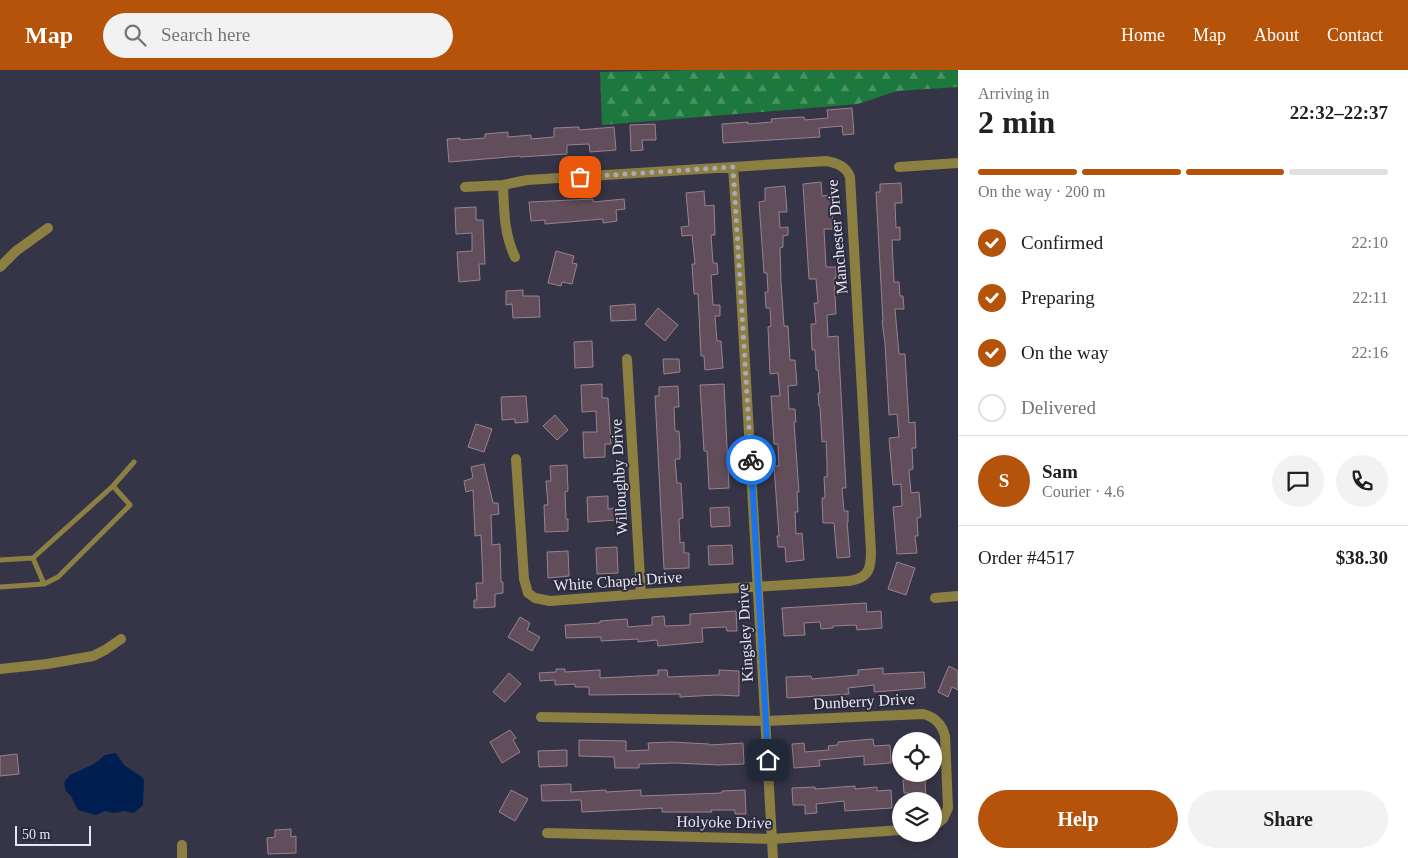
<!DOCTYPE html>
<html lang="en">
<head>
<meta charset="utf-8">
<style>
  :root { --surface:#fff; --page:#f2f2f2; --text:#202124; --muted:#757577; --line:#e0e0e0; --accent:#b45309 }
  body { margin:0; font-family:Georgia,serif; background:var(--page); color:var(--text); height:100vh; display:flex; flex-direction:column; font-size:19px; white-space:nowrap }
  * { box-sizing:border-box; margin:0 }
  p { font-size:16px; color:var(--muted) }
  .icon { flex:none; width:28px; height:28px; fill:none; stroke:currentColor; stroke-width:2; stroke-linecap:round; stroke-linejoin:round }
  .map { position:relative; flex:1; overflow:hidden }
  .details { display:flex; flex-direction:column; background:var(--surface); width:450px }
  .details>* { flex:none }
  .fabs { position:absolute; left:892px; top:662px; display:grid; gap:10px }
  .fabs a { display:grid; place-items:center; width:50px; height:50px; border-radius:50%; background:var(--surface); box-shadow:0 2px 8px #0003; font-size:25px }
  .scale { position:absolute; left:15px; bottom:12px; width:76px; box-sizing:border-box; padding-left:5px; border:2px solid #e7e7f4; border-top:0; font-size:14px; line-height:18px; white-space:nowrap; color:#e7e7f4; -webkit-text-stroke:4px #2b2b3d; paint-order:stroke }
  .pin { position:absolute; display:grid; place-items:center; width:42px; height:42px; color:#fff; margin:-21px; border-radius:10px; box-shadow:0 2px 8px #0006 }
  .courier { position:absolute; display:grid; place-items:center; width:50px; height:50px; margin:-25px; border:4px solid #1a73e8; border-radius:50%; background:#fff; color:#222; box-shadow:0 1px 6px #0007 }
  .head em { font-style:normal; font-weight:700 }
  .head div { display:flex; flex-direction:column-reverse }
  .head { display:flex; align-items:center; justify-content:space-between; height:85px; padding:0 20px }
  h1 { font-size:32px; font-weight:700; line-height:38px }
  .bar { display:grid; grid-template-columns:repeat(4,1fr); gap:8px 5px; align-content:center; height:60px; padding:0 20px }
  .bar i { height:6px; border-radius:4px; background:var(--line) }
  .bar .current { background:var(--accent) }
  .bar p { grid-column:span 4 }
  .line { display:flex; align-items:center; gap:12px; padding:0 20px; border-top:1px solid var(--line) }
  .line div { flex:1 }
  .round { display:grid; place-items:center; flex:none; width:52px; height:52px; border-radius:26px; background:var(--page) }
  ol { padding:0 20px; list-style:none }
  li { display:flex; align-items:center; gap:15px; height:55px }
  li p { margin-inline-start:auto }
  li .icon { padding:5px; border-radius:50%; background:var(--accent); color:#fff; stroke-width:4 }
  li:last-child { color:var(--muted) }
  li i { width:28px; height:28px; border:2px solid var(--line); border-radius:50% }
  .primary-button { display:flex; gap:10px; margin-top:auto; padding:10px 20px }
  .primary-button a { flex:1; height:58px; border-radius:30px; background:var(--accent); color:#fff; font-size:20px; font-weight:700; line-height:58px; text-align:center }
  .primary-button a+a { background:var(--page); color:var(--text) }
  header { display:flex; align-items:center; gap:30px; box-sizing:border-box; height:70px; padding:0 25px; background:var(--accent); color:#fff }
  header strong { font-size:24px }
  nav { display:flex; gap:28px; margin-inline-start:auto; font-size:18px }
  .search { width:350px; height:45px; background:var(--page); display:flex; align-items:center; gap:12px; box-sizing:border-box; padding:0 18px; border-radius:28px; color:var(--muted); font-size:19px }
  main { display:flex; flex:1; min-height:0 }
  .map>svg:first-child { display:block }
  .forest { fill:url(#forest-firs) }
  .water { fill:#001e50 }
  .building { fill:#624e5a; stroke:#98828f }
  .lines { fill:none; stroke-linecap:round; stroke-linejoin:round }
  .service { stroke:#8b7f42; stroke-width:5 }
  .minor { stroke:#8b7f42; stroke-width:10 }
  .done { stroke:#a9a9b7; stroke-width:5; stroke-dasharray:0 9 }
  .route { stroke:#1a73e8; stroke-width:6 }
  .labels { text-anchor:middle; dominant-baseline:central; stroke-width:4; stroke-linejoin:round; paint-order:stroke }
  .street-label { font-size:16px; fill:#e7e7f4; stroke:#2b2b3d }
</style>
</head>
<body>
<header>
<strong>Map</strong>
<div class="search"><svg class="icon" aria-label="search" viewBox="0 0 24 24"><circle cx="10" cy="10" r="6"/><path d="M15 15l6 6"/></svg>Search here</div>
<nav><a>Home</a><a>Map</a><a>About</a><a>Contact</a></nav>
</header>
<main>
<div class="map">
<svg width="958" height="788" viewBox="0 0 958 788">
  <defs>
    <pattern id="forest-firs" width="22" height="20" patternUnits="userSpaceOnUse" patternTransform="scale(1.25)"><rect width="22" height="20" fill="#1d783d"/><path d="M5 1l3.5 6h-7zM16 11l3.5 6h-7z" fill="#499263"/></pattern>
  </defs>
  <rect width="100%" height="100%" fill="#353547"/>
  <path class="forest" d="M695,0H958V17L897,21L858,34L602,55L600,2Z"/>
  <path class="water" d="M116,683L124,695L142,707L144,710L143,735L135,742L132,743L125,741L114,743L105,741L96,745L78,740L71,726L66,721L64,714L65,711L70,705L94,694L105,685Z"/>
  <path class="building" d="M852,38L854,64L843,65L842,56L819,58L820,67L723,73L722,54L748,52V54L772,52L771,49L784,48L804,47L805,50L828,48L827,40Z
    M655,54L656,70H642L643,80L631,81L630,55Z
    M579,57V60L614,57L616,80L590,82L589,74L567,75V84L520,87V86L449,92L447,69L460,68V70L485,68V64L508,62V67L531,65V69L554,67V58Z
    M821,112L822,126L831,125L832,137L833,159H824L826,197H836V208H834L836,244L827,245L828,267L838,266L846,418H842L844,441H848V452H847L850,487L837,488L834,453H823L822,428H825L824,407H827V392L826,371L822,372L820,336H819L818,323H820L818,300H816L815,280H812L811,254H816L814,233H818L816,209H809L803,114Z
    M901,113L902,133H895L896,158L900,157V170H892L894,212H899L900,226H903L904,239H895L899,284H905L909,353L915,352L916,378H912L913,399L909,400L911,423L919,422L921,447L917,448L918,466H915L917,483L897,484L893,437L902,436L901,414L893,415L889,368L899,367L897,344L889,345L885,273L882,251H883L876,122H880V114Z
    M785,116L787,142H779L780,158L788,157V165L783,166V177L780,178L781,212L784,256H788L790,290H795L797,315L788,316L789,339H795L796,352H794L799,422H797L798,442H795L796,464L802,463L804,490L786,492L785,477H778L777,466H779L774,396H779L778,374H774L771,326H780L778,303L770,304L768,257L771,256L770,238H766L765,222H768L767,203H764L759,132L765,131V118Z
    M704,121L705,136L714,135L715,165H711L713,193H717L718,204L711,205L713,235H720V246H715L717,271H721L723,298L705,300L704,286H701L698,224H694L692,194H695L692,165L682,166L681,157L689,156L686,123Z
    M593,129V132L624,129L625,139L616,140L617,151L603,153V149L545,154V150L531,151L529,132Z
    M476,137V150H483L485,194H479L480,210L459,212L457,182L472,181V163L456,164L455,138Z
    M556,181L574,186L572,193L577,194L572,214L562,212L561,216L548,213Z
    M523,220V226H539L540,247L513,248L512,234L506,235V221Z
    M635,234L636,250L611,251L610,236Z
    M658,238L678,255L665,271L645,254Z
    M592,271L593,297L575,298L574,272Z
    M663,289H679L680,302L664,304Z
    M602,314V328H608L611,374H605V387L584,388L583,362H597L596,341L582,342L581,315Z
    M724,314L729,418L709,419L707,381H704L700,315Z
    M678,316L679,337H674L675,361H679L680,374V389H675L677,413H681L683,448L679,449L680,473L684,472V483H689V498L664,499L655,326H659V317Z
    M526,326L528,352L515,353V349L502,350L501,327Z
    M555,345L568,360L557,370L543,356Z
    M476,354L492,359L484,382L468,377Z
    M484,394L493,433H498L499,444L491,445L492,475L500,474L501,512H503V523L495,524V537L474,538V530H477L476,513H483L481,465L475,466L473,420L466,422L464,411L473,408L471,397Z
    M567,395L568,421L565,422L566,449H568V461L545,462L544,435H548L546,411H551L550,396Z
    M608,426V439L615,438L616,450L588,452L587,427Z
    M729,437L730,456L711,457L710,438Z
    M732,475L733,494L709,495L708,476Z
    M617,477L618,503L597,504L596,478Z
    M568,481L569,506L548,508L547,482Z
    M897,492L915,498L906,525L888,519Z
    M866,533L867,542L881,541L882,558L857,560L856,555L833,556V558L821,559L820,552L804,553L805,565L784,566L782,538Z
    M736,541L737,561H727L726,557L702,558L703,572L658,576L657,570L638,572V569L601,571V567L566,568L565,555L600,553V551L627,549L628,557L652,555V547L664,546L665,556L690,555V544Z
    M520,547L530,553L527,560L540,567L532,581L508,567Z
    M949,596L958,601V620L952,617L948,627L938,622Z
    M883,598V604L924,602L925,618L874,622V615L848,618L849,624L787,628L786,607L811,606L812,609L858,605V600Z
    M556,599H565V602L600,600V608L658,605V600H667L668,607L719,605V600L739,601V626L716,625L680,627V624L589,625V617H575V614L555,615V610L540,611L539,603L556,602Z
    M509,603L521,614L505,632L493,622Z
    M510,660L516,668L513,670L520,682L502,693L490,672Z
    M873,669L874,676L890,675L891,693L864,695V686L819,690L820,696L794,698L792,674L804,673L805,682L829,680L828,676L838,675V672Z
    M579,670L626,671V681L649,680L648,673L671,672L709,674V675L743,673L744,694L719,695L675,693L639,694V698H615L614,687L579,686Z
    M567,680V696L539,697L538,681Z
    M17,684L19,704L0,706V686Z
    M925,709L926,731H908V723H904L903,710Z
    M571,714V722L606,720V722L641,720V726L722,723V721L745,720L746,744H735V740H711L712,742H662V738L582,742L581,730L542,731L541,715Z
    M855,716V719L877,717V721L891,720L892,738L845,741L844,731L816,734L817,743L805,744V735H793L792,718L815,717V719Z
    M511,720L528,729L515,751L499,742Z
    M291,759V767L296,766V783L268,784L267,768L275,767V760Z"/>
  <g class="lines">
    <path class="service" d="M0,490L33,488
      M44,514L33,488L113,416
      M0,517L44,514L58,507L130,435L113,416L134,392"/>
    <path class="minor" d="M733,97L738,169L773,788
      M899,97L958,93
      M503,115C504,140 504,164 515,187
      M465,117L503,115L527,110L826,91C837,93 846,96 850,107L871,482C871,500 868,508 849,511L641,524L550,531L535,528L528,523L524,509L516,389
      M0,197L16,181L48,158
      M627,289L641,524
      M935,528L958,526
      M0,599L47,594L93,586L105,580L121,569
      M541,647L766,651L923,644C935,647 942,654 945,666L948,738L943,749L934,756
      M547,763L772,769L901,760
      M182,775V788"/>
  </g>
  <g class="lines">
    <path class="done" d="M580,107L733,97L751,390"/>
    <path class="route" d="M751,390L768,690"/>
  </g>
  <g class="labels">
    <g class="street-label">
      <text transform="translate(837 167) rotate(-95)">Manchester Drive</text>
      <text transform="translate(619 407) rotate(-93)">Willoughby Drive</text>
      <text transform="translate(618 511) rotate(-4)">White Chapel Drive</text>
      <text transform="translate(745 563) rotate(-93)">Kingsley Drive</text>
      <text transform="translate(864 631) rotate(-3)">Dunberry Drive</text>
      <text transform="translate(724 752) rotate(1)">Holyoke Drive</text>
    </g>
  </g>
</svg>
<div class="fabs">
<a><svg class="icon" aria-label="locate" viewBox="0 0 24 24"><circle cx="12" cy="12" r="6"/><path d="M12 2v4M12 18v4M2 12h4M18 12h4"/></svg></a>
<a><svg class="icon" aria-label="layers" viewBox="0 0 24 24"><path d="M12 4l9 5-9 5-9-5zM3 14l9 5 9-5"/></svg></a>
</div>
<div class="scale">50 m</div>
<div class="pin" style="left:580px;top:107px;background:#ea580c"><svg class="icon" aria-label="bag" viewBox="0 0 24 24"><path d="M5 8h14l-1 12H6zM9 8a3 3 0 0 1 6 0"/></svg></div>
<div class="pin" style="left:768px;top:690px;background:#1f2937"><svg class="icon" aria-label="home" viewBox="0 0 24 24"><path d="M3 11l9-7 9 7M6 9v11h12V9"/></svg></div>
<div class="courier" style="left:751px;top:390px"><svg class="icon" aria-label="bike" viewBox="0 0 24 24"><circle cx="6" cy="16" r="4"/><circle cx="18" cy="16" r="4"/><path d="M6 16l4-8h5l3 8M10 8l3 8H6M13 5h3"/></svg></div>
</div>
<section class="details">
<div class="head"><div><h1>2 min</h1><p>Arriving in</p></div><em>22:32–22:37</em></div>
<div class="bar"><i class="current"></i><i class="current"></i><i class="current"></i><i></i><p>On the way · 200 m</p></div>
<ol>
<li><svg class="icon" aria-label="check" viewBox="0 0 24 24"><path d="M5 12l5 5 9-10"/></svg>Confirmed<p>22:10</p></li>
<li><svg class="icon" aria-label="check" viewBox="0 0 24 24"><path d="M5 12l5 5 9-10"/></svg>Preparing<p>22:11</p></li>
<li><svg class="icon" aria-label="check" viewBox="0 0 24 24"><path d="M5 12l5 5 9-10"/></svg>On the way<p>22:16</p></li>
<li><i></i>Delivered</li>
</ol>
<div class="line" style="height:90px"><b class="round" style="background:var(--accent);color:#fff">S</b><div><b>Sam</b><p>Courier · 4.6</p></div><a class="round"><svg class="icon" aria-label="chat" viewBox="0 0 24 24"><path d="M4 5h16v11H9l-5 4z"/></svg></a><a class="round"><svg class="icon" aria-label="phone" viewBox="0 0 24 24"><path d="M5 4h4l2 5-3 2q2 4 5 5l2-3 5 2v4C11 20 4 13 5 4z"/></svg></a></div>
<div class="line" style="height:65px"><div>Order #4517</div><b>$38.30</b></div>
<div class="primary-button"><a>Help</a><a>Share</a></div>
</section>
</main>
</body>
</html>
